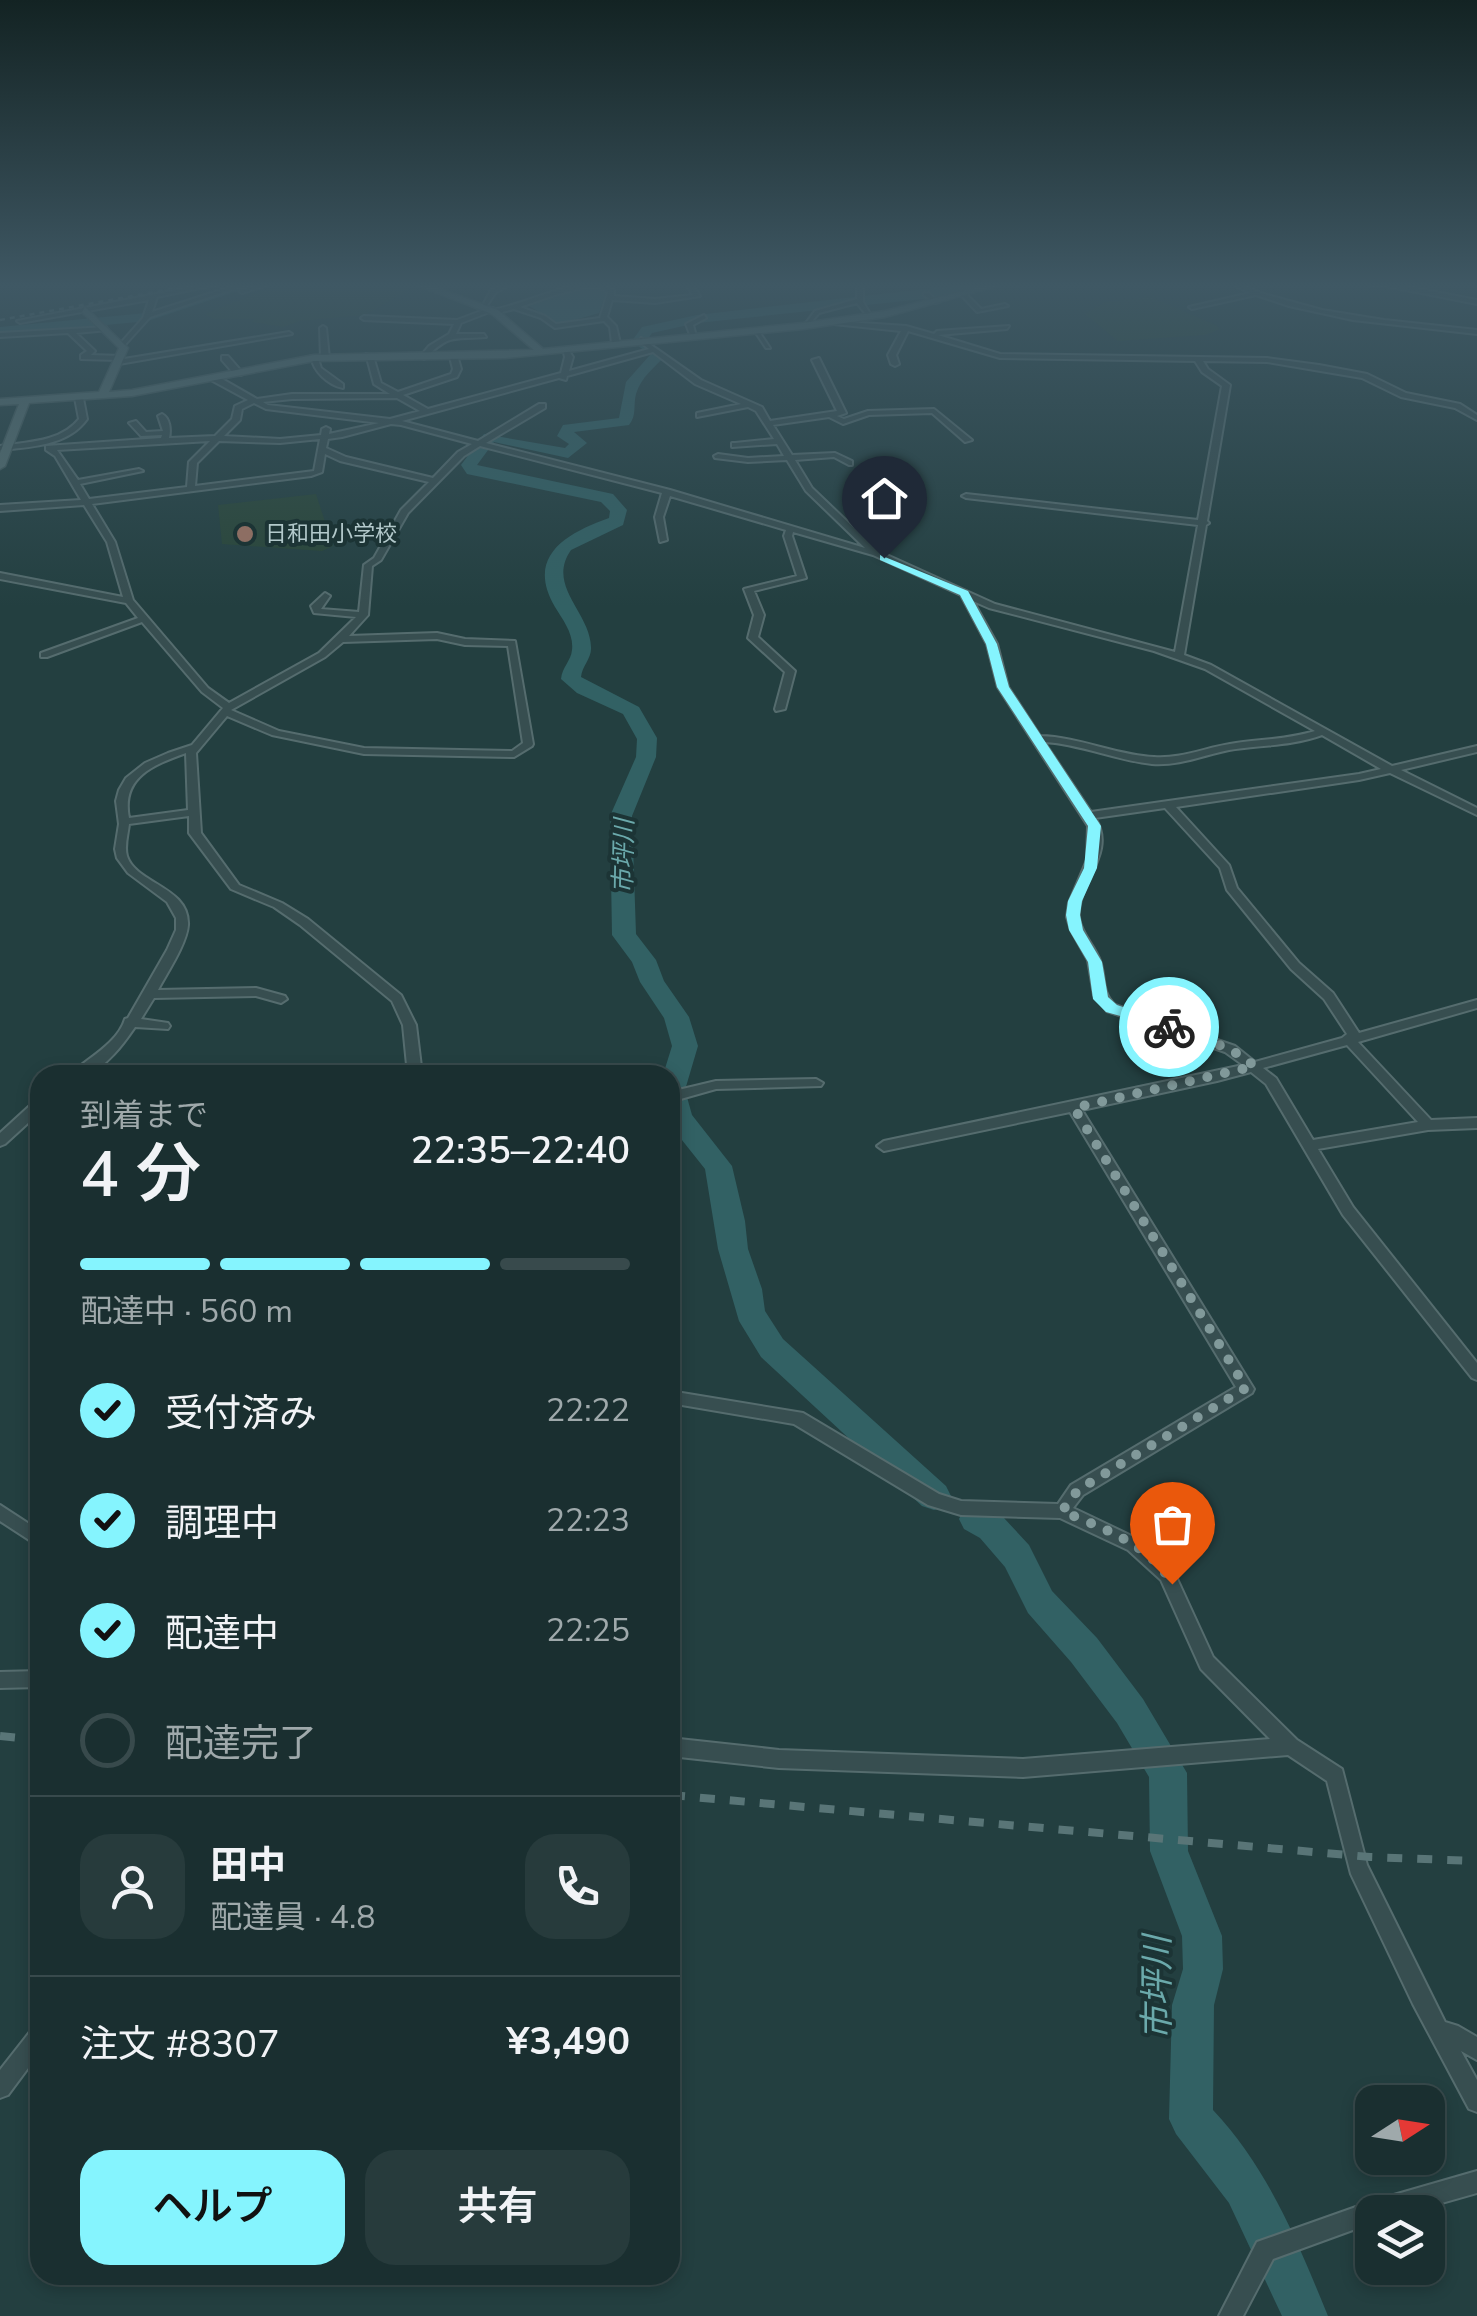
<!DOCTYPE html>
<html lang="ja">
<head>
<meta charset="utf-8">
<style>
  :root { --surface:#1a2f30; --page:#273b3c; --text:#f1f3f6; --muted:#9fa9ab; --line:#384a4c; --accent:#85f4fe }
  body { margin:0; font-family:"Nunito Sans","Noto Sans JP",sans-serif; background:var(--page); color:var(--text); height:100vh; display:flex; flex-direction:column; font-size:38px; white-space:nowrap }
  * { box-sizing:border-box; margin:0 }
  p { font-size:32px; color:var(--muted) }
  .icon { flex:none; width:55px; height:55px; fill:none; stroke:currentColor; stroke-width:2; stroke-linecap:round; stroke-linejoin:round }
  .map { position:relative; flex:1; overflow:hidden }
  .sheet { position:absolute; left:30px; top:1065px; width:650px; height:1220px; display:flex; flex-direction:column; background:var(--surface); border-radius:30px; box-shadow:0 5px 15px #0003,0 0 0 2px var(--line) }
  .sheet>* { flex:none }
  .needle { width:65px; rotate:78deg }
  .tools { position:absolute; left:1355px; top:2085px; display:grid; gap:20px }
  .tools a { display:grid; place-items:center; width:90px; height:90px; border-radius:20px; background:var(--surface); box-shadow:0 5px 15px #0003,0 0 0 2px var(--line); font-size:50px }
  .pin { position:absolute; display:grid; place-items:center; width:85px; height:85px; color:#fff; margin:-102px -42px; border-radius:50% 50% 50% 0; rotate:-45deg; box-shadow:0 0 10px #0007 }
  .pin .icon { rotate:45deg }
  .courier { position:absolute; display:grid; place-items:center; width:100px; height:100px; margin:-50px; border:8px solid #85f4fe; border-radius:50%; background:#fff; color:#222; box-shadow:0 2px 12px #0007 }
  .overview em { font-style:normal; font-weight:600 }
  .overview div { display:flex; flex-direction:column-reverse }
  .overview { display:flex; align-items:center; justify-content:space-between; height:170px; padding:0 50px }
  h1 { font-size:65px; font-weight:600; line-height:75px }
  .bar { display:grid; grid-template-columns:repeat(4,1fr); gap:15px 10px; align-content:center; height:120px; padding:0 50px }
  .bar i { height:12px; border-radius:8px; background:var(--line) }
  .bar .current { background:var(--accent) }
  .bar p { grid-column:span 4 }
  .line { display:flex; align-items:center; gap:25px; padding:0 50px; border-top:2px solid var(--line) }
  .line div { flex:1 }
  .round { display:grid; place-items:center; flex:none; width:105px; height:105px; border-radius:30px; background:var(--page) }
  ol { padding:0 50px; list-style:none }
  li { display:flex; align-items:center; gap:30px; height:110px }
  li p { margin-inline-start:auto }
  li .icon { padding:10px; border-radius:50%; background:var(--accent); color:#111; stroke-width:4 }
  li:last-child { color:var(--muted) }
  li i { width:55px; height:55px; border:5px solid var(--line); border-radius:50% }
  .button { display:flex; gap:20px; margin-top:auto; padding:20px 50px }
  .button a { flex:1; height:115px; border-radius:30px; background:var(--accent); color:#111; font-size:40px; font-weight:600; line-height:115px; text-align:center }
  .button a+a { background:var(--page); color:var(--text) }
  .map>svg:first-child { display:block }
  .green { fill:#284537 }
  .water { fill:#326164 }
  .lines { fill:none; stroke-linecap:round; stroke-linejoin:round }
  .river { fill:#326164; fill-rule:evenodd }
  .minor-casing { stroke:#556c6e; stroke-width:4 }
  .major-casing { stroke:#435b5c; stroke-width:3 }
  .minor { fill:#374e50; fill-rule:evenodd }
  .major { fill:#556f70; fill-rule:evenodd }
  .rail-far1 { stroke:#597577; stroke-width:2.5; stroke-dasharray:5 5; stroke-linecap:butt }
  .rail { stroke:#597577; stroke-width:8; stroke-dasharray:15 15; stroke-linecap:butt }
  .route { fill:#85f4fe }
  .done { stroke:#81999a; stroke-width:10; stroke-dasharray:0 18 }
  .education-dot { fill:#8d6e63; stroke:#1c3435; stroke-width:4 }
  .labels { text-anchor:middle; dominant-baseline:central; stroke-width:8; stroke-linejoin:round; paint-order:stroke }
  .far-poi-label { font-size:22px; fill:#b3c9cb; stroke:#1c3435; text-anchor:start }
  .far-water-label { font-size:25px; font-style:italic; fill:#6ba9ab; stroke:#1c3435 }
  .near-water-label { font-size:35px; font-style:italic; fill:#6ba9ab; stroke:#1c3435 }
</style>
</head>
<body>
<div class="map">
<svg width="1477" height="2316" viewBox="0 0 1477 2316">
  <rect width="100%" height="100%" fill="#233f40"/>
  <path class="green" d="M299,283H408V284L405,292L365,315L300,321L283,327L252,322L254,319H213L205,314L265,290Z
    M1150,297L1216,325L1220,329L1205,335L1118,341L1085,314L1105,302Z
    M316,494L333,546L322,551L222,544L218,505Z"/>
  <path class="water" d="M591,285L607,289L599,313L560,324L529,306Z"/>
  <g class="lines">
    <path class="river" d="M242,283H261L148,321L0,335V327L146,313Z
      M978,283H999L961,295L697,323L652,333L647,340L666,355C655,367 641,377 636,394C633,406 637,415 629,425L574,432L587,443L568,458L494,442L477,465L613,494L627,510L623,525L571,550C546,586 590,612 591,647C592,658 582,666 581,677L639,707L657,738L656,757L632,816L636,934L656,960L664,981L689,1017L698,1046L685,1090L692,1115L732,1166L745,1221L748,1249L762,1289L765,1311L783,1339L946,1486L951,1496L946,1506L934,1510L922,1506L761,1357L739,1321L718,1249L705,1169L670,1125V1075H663L672,1046L664,1018L640,982L632,962L612,935L610,816L636,757L637,739L623,714L577,693L561,679C562,667 571,661 572,650C574,634 563,620 555,607C525,556 567,533 609,518L610,511L601,502L467,474L461,465L484,434L565,448L569,444L557,436L563,425L619,418L626,382L650,355L632,341L642,327L697,315Z
      M976,1505L1004,1518L1029,1545L1052,1591L1097,1638L1143,1699L1187,1773L1188,1851L1222,1936L1223,1969L1214,2005L1213,2110C1268,2168 1298,2243 1328,2316H1282L1229,2203L1176,2134L1169,2119L1172,2005L1183,1969L1182,1936L1150,1851L1149,1777L1117,1723L1071,1662L1028,1613L1005,1567L980,1538L964,1529L959,1519L964,1509Z"/>
    <defs>
      <path id="minor" d="M213,283H224L157,297L152,312L243,283H251L150,317L123,347L119,345L143,318L149,300L20,323L17,321Z
        M264,283H273L242,293L239,291Z
        M507,283H514L496,292L486,307H482L491,290Z
        M587,283L601,284L614,290V296L655,299L693,295L685,283H691L700,296L655,303L612,300L607,317L616,326L620,343L616,345L612,343L610,327L604,321L555,328L541,318L514,309L495,314L492,311L461,323L456,334H484L486,337C451,340 451,333 424,359L420,357L429,346L449,334L454,324L364,320L361,318L364,316L457,320L489,308H493V310C525,303 555,288 587,283ZM587,287L600,288L608,292L600,318L556,324L545,316L520,307L558,294Z
        M857,283H863V302L872,317H868L857,303L819,313L807,327H803L815,311L857,299Z
        M1230,283H1237L1264,294L1322,310L1384,320L1477,330V334L1353,320L1289,306L1256,295L1192,309L1189,307L1250,293Z
        M1347,283H1389L1477,300V304L1386,286Z
        M924,293H928L939,302L934,303L924,295Z
        M962,294H966L981,309L1005,304L1008,306L977,312L962,296Z
        M704,315L706,318L693,325L696,336L691,337L686,324Z
        M832,321L906,326L934,334L937,331L1009,326L1007,329L938,335L1000,354L1267,358L1319,365L1367,374L1406,393L1460,404L1477,415V420L1455,408L1401,397L1362,378L1267,362L1203,361L1208,369L1230,385L1207,521L1209,523L1206,525L1184,655L1211,665L1392,766L1477,746V752L1401,770L1477,808V815L1390,773L1359,780L1176,807L1229,865L1237,888L1299,963L1333,993L1359,1033L1477,1000V1008L1358,1042L1431,1120L1477,1118V1128L1428,1130L1318,1149L1353,1207L1477,1363V1380L1472,1378L1343,1215L1266,1084L1251,1072L1217,1081L1082,1110L1254,1389L1252,1393L1083,1495L1073,1508L1140,1540L1173,1570L1213,1657L1297,1740L1342,1769L1367,1865L1445,2022L1458,2026L1477,2037V2060L1461,2051L1477,2080V2112L1469,2109L1413,2004L1351,1874L1327,1781L1288,1755L1023,1777L779,1768L670,1756V1738L779,1750L1023,1759L1270,1739L1201,1669L1161,1580L1128,1550L1060,1518L961,1515L928,1505L794,1424L670,1403V1391L803,1413L939,1494L961,1501L1058,1504L1071,1485L1236,1387L1070,1112L884,1151L877,1146L884,1141L1243,1065L1225,1052L1107,1011L1094,995L1088,960L1071,930L1067,917L1069,903L1087,860L1088,826L998,687L987,644L961,595L873,555L793,532L792,536L806,578L754,591L764,615L758,637L795,671L785,709L776,711L775,709L785,672L748,638L754,615L744,589L797,576L784,536L786,530L670,496L663,517L667,540L660,542L655,517L662,493L480,446L464,456L408,513L381,560L372,566L368,615L349,636L437,633L465,639L515,641L533,744L532,746L514,757L364,754L272,735L227,716L196,753L201,833L239,885L282,903L308,919L401,995L416,1025L422,1075H408L403,1025L392,1001L300,925L274,907L231,889L189,833V816L129,824C128,834 124,846 127,856C136,884 190,887 188,925C187,943 167,973 158,990L256,988L285,996L287,999L281,1003L256,996L154,998L141,1019L168,1023L170,1026L168,1029L135,1027C124,1043 106,1068 86,1074C84,1075 72,1075 69,1075C88,1058 118,1043 125,1019L128,1018L167,950L176,930V918L167,902L128,873L117,858L115,849L119,824L116,801L119,790L126,778L145,763L168,753L192,745L223,708L202,692L142,622L47,657H41V653L138,618L126,603L0,579V573L123,597L107,542L84,505L0,511V505L81,500L55,456L46,450V446L161,438L162,435L141,436L129,423L136,421L146,432L163,431L158,416L162,414C170,418 171,430 169,438L215,436L232,419L235,406L248,400L211,380V376H217L257,399L292,394H390L374,384L366,354L373,356L381,383L398,392L451,374L453,369L450,357L457,355L461,369L457,377L403,395L428,409L561,373L565,357L563,348H567L573,357L569,371L649,349L639,341L641,338L701,380L762,407L770,421L837,411L812,360L819,358L846,413L837,416L844,419L868,411L934,409L972,440L965,442L932,413L869,415L843,424L829,417L773,425L792,455L835,453L852,461V465H849L834,457L795,460L812,488L878,551L995,604L1175,652L1198,525L966,498L962,496L966,494L1198,520L1222,386L1202,372L1195,361L1000,358L908,331L896,355L899,364L895,366L891,364L888,355L901,331L834,324ZM653,352L695,384L741,404L697,413V417L748,407L756,411L774,439L735,443H732V447L777,444L784,456L748,458L718,454L714,456L715,458L748,462L787,460L806,491L865,548L670,490L486,443L545,408V404H539L478,441L402,421L559,378L566,380L567,376ZM397,398L420,411L390,419L268,405L263,402L292,399ZM254,403L266,409L379,423L329,434L330,429L326,427L322,429L321,435L280,439L224,436L240,420L242,409ZM391,424L401,425L472,444L458,452L433,478L346,457L326,448L328,439L342,437ZM320,439L314,471L195,486L197,463L219,441L280,443ZM210,441L189,462L187,487L89,499L80,484L143,471L139,469L78,480L57,450ZM325,454L340,461L429,482L401,510L374,558L364,565L359,612L321,609L330,596L325,593L311,606L314,613L356,617L319,653L229,703L208,688L133,600L115,542L92,504L311,476L322,472ZM973,601L989,608L1154,651L1205,669L1315,731C1287,740 1259,739 1230,744C1205,748 1180,759 1154,757C1115,755 1080,737 1040,736L1008,687L997,644ZM437,639L465,645L508,646L523,743L512,751L364,748L279,731L231,710L325,657L343,642ZM1322,735L1381,769L1359,774L1091,812L1044,742C1081,744 1115,760 1152,764C1179,766 1204,755 1229,750C1260,745 1292,746 1322,735ZM186,753L188,810L129,818C121,777 153,765 186,753ZM1165,808L1220,868L1227,890L1291,969L1324,999L1347,1034L1342,1038L1255,1062L1235,1046L1115,1005C1101,993 1106,978 1100,961C1095,946 1081,934 1079,918C1075,885 1118,853 1095,818ZM1347,1045L1418,1122L1313,1140L1276,1078L1263,1068Z
        M323,326L326,328L329,358L325,360L321,358L320,328Z
        M106,327L108,330L76,333L95,351L91,355L121,356L124,359L289,332L292,334L119,364L115,362L118,360L81,359V355L87,351L68,333L0,337V333Z
        M754,330H758L770,348H766Z
        M222,356H228L241,371V375H235L222,360Z
        M311,356H317L321,368L343,384V388C328,385 313,371 311,356Z
        M79,396L83,398L87,419C68,446 30,447 0,450V446C27,442 61,442 79,419L75,398Z
        M816,1079L823,1083L821,1086L716,1089L670,1102V1092L716,1081Z
        M40,1099V1112L5,1144L0,1146V1133L35,1101Z
        M0,1505L40,1531V1547L0,1521Z
        M40,1671V1687L0,1688V1672Z
        M40,2024V2052L8,2095L0,2098V2070L33,2028Z
        M1477,2171V2193L1410,2212H1372V2223L1273,2259L1243,2316H1219L1257,2242L1373,2201Z"/>
      <path id="major" d="M412,283H423L498,310L543,349L803,323L885,311L995,283H1007L885,317L803,329L505,358L314,361L132,396L29,403L5,466L0,469V453L19,404L0,405V399L99,392L119,348L82,312L85,307L128,348L109,392L132,390L314,355L534,350L492,314Z"/>
    </defs>
    <use href="#minor" class="minor-casing"/>
    <use href="#major" class="major-casing"/>
    <use href="#minor" class="minor"/>
    <use href="#major" class="major"/>
    <path class="rail-far1" d="M0,320L204,283"/>
    <path class="rail" d="M0,1736L40,1740
      M670,1795L1370,1857L1477,1861"/>
  </g>
  <linearGradient id="sky" x2="0" y2="1"><stop stop-color="#132323"/><stop offset="0.47" stop-color="#3f5864"/><stop offset="1" stop-color="#3f5864" stop-opacity="0"/></linearGradient>
  <rect width="1477" height="607" fill="url(#sky)"/>
  <path class="route" d="M880,555L968,591L997,644L1009,687L1101,826L1097,868L1082,901L1080,915L1083,930L1102,962L1108,997L1117,1005L1174,1024V1031L1106,1012L1093,999L1088,962L1069,930L1066,915L1068,901L1084,868L1088,826L997,687L986,644L960,595L880,560Z"/>
  <g class="lines">
    <path class="done" d="M1169,1027L1230,1049L1255,1066L1074,1108L1246,1388L1078,1490L1062,1511C1101,1528 1151,1544 1172,1584"/>
  </g>
  <circle class="education-dot" cx="245" cy="534" r="10"/>
  <g class="labels">
    <g class="far-poi-label">
      <text x="265" y="534">日和田小学校</text>
    </g>
    <g class="far-water-label">
      <text transform="translate(624 856) rotate(-89)">市坪川</text>
    </g>
    <g class="near-water-label">
      <text transform="translate(1157 1988) rotate(-90)">市坪川</text>
    </g>
  </g>
</svg>
<div class="tools">
<a><svg class="needle" viewBox="-14 -14 28 28"><path d="M0-13l5 13h-10z" fill="#e53935"/><path d="M0 13l5-13h-10z" fill="#9fa9ab"/></svg></a>
<a><svg class="icon" aria-label="layers" viewBox="0 0 24 24"><path d="M12 4l9 5-9 5-9-5zM3 14l9 5 9-5"/></svg></a>
</div>
<div class="pin" style="left:1172px;top:1584px;background:#ea580c"><svg class="icon" aria-label="bag" viewBox="0 0 24 24"><path d="M5 8h14l-1 12H6zM9 8a3 3 0 0 1 6 0"/></svg></div>
<div class="pin" style="left:884px;top:558px;background:#1f2937"><svg class="icon" aria-label="home" viewBox="0 0 24 24"><path d="M3 11l9-7 9 7M6 9v11h12V9"/></svg></div>
<div class="courier" style="left:1169px;top:1027px"><svg class="icon" aria-label="bike" viewBox="0 0 24 24"><circle cx="6" cy="16" r="4"/><circle cx="18" cy="16" r="4"/><path d="M6 16l4-8h5l3 8M10 8l3 8H6M13 5h3"/></svg></div>
<section class="sheet">
<div class="overview"><div><h1>4 分</h1><p>到着まで</p></div><em>22:35–22:40</em></div>
<div class="bar"><i class="current"></i><i class="current"></i><i class="current"></i><i></i><p>配達中 · 560 m</p></div>
<ol>
<li><svg class="icon" aria-label="check" viewBox="0 0 24 24"><path d="M5 12l5 5 9-10"/></svg>受付済み<p>22:22</p></li>
<li><svg class="icon" aria-label="check" viewBox="0 0 24 24"><path d="M5 12l5 5 9-10"/></svg>調理中<p>22:23</p></li>
<li><svg class="icon" aria-label="check" viewBox="0 0 24 24"><path d="M5 12l5 5 9-10"/></svg>配達中<p>22:25</p></li>
<li><i></i>配達完了</li>
</ol>
<div class="line" style="height:180px"><a class="round"><svg class="icon" aria-label="person" viewBox="0 0 24 24"><circle cx="12" cy="8" r="4"/><path d="M4 21q1-7 8-7t8 7"/></svg></a><div><b>田中</b><p>配達員 · 4.8</p></div><a class="round"><svg class="icon" aria-label="phone" viewBox="0 0 24 24"><path d="M5 4h4l2 5-3 2q2 4 5 5l2-3 5 2v4C11 20 4 13 5 4z"/></svg></a></div>
<div class="line" style="height:130px"><div>注文 #8307</div><b>¥3,490</b></div>
<div class="button"><a>ヘルプ</a><a>共有</a></div>
</section>
</div>
</body>
</html>
